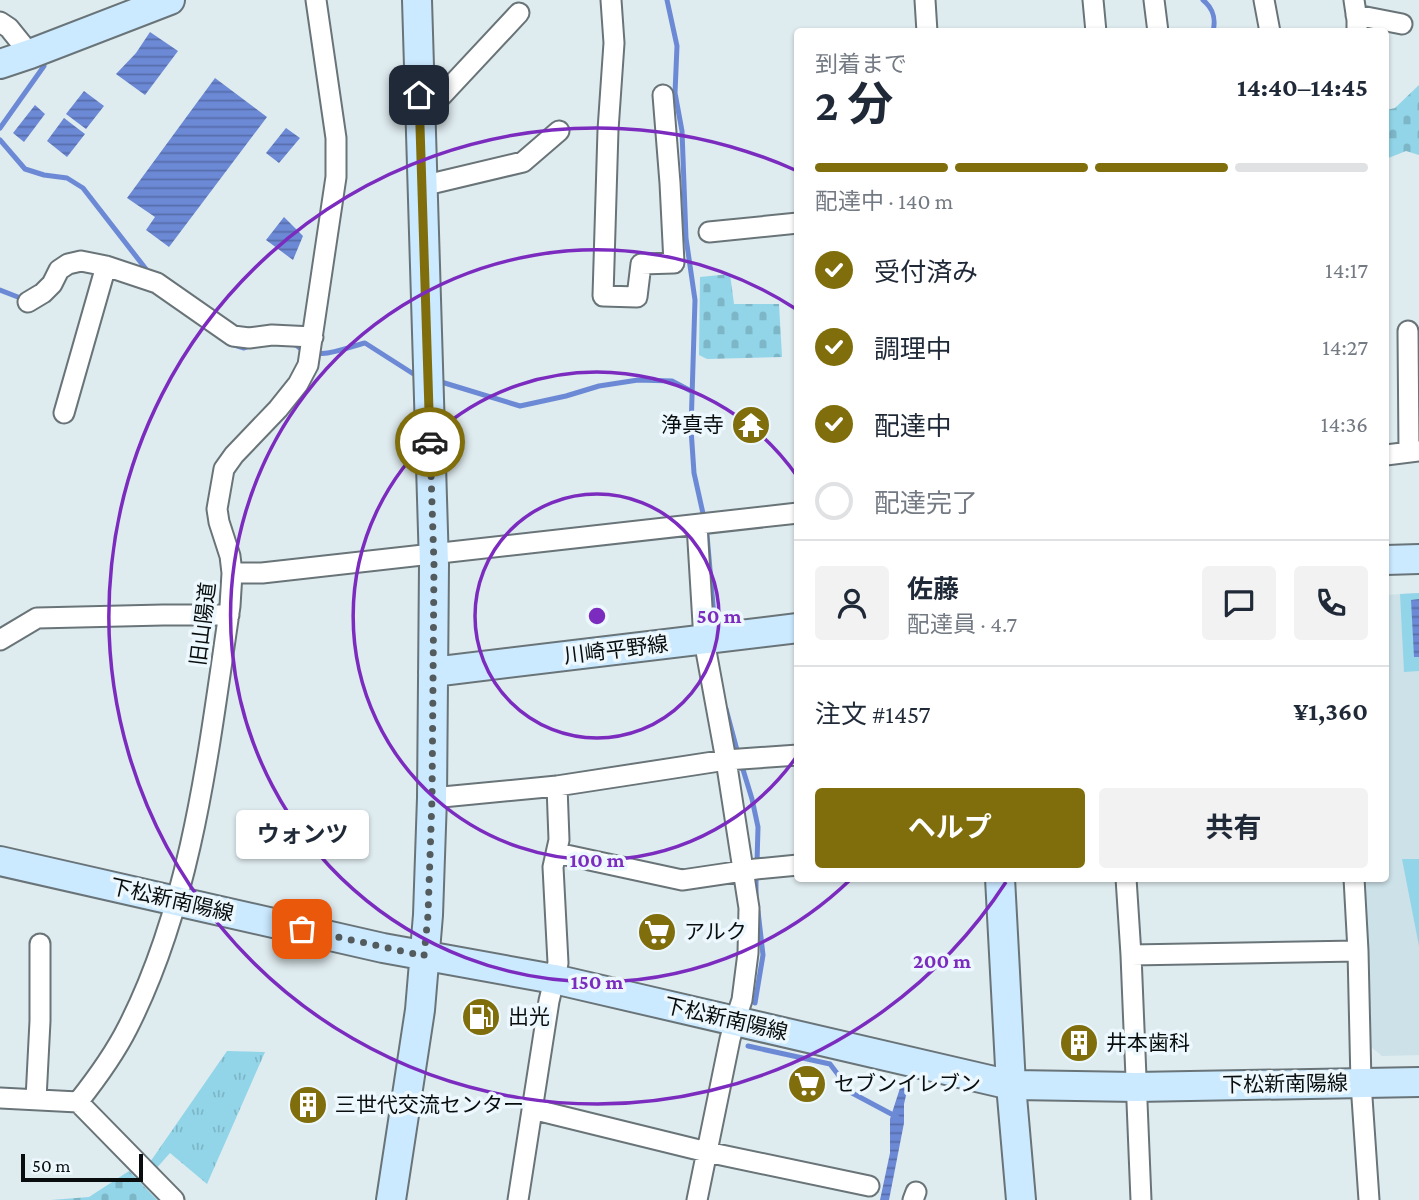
<!DOCTYPE html>
<html lang="ja">
<head>
<meta charset="utf-8">
<style>
  :root { --surface:#fff; --page:#f2f2f3; --text:#1f2937; --muted:#747a83; --line:#e0e1e3; --accent:#7f6e0b }
  body { margin:0; font-family:"Crimson Pro","Noto Sans JP",serif; background:var(--page); color:var(--text); height:100vh; display:flex; flex-direction:column; font-size:26px; white-space:nowrap }
  * { box-sizing:border-box; margin:0 }
  p { font-size:23px; color:var(--muted) }
  .icon { flex:none; width:38px; height:38px; fill:none; stroke:currentColor; stroke-width:2; stroke-linecap:round; stroke-linejoin:round }
  .map { position:relative; flex:1; overflow:hidden }
  .sheet { position:absolute; left:794px; top:28px; width:595px; height:854px; display:flex; flex-direction:column; background:var(--surface); border-radius:7px; box-shadow:0 2px 5px #0004 }
  .sheet>* { flex:none }
  .scale { position:absolute; left:21px; bottom:18px; width:122px; box-sizing:border-box; padding-left:7px; border:4px solid #090d0e; border-top:0; font-size:19px; line-height:24px; white-space:nowrap; color:#090d0e; -webkit-text-stroke:5px #ecf8fd; paint-order:stroke }
  .pin { position:absolute; display:grid; place-items:center; width:60px; height:60px; color:#fff; margin:-30px; border-radius:14px; box-shadow:0 4px 10px #0006 }
  .courier { position:absolute; display:grid; place-items:center; width:70px; height:70px; margin:-35px; border:5px solid #7f6e0b; border-radius:50%; background:#fff; color:#222; box-shadow:0 2px 9px #0007 }
  .bubble { position:absolute; height:49px; border-radius:7px; background:var(--surface); box-shadow:0 2px 5px #0004; font-size:23px; font-weight:700; line-height:49px; text-align:center }
  .headline em { font-style:normal; font-weight:700 }
  .headline div { display:flex; flex-direction:column-reverse }
  .headline { display:flex; align-items:center; justify-content:space-between; height:119px; padding:0 21px }
  h1 { font-size:46px; font-weight:700; line-height:52px }
  .bar { display:grid; grid-template-columns:repeat(4,1fr); gap:10px 7px; align-content:center; height:84px; padding:0 21px }
  .bar i { height:9px; border-radius:5px; background:var(--line) }
  .bar .on { background:var(--accent) }
  .bar p { grid-column:span 4 }
  .line { display:flex; align-items:center; gap:18px; padding:0 21px; border-top:2px solid var(--line) }
  .line div { flex:1 }
  .round { display:grid; place-items:center; flex:none; width:74px; height:74px; border-radius:7px; background:var(--page) }
  ol { padding:0 21px; list-style:none }
  li { display:flex; align-items:center; gap:21px; height:77px }
  li p { margin-inline-start:auto }
  li .icon { padding:7px; border-radius:50%; background:var(--accent); color:#fff; stroke-width:4 }
  li:last-child { color:var(--muted) }
  li i { width:38px; height:38px; border:4px solid var(--line); border-radius:50% }
  .button { display:flex; gap:14px; margin-top:auto; padding:14px 21px }
  .button a { flex:1; height:80px; border-radius:7px; background:var(--accent); color:#fff; font-size:28px; font-weight:700; line-height:80px; text-align:center }
  .button a+a { background:var(--page); color:var(--text) }
  .map>svg:first-child { display:block }
  .built { fill:#cce1e8 }
  .grass { fill:url(#grass-tufts) }
  .cemetery { fill:url(#cemetery-stones) }
  .garden { fill:#92d5e9 }
  .water { fill:url(#water-rules) }
  .lines { fill:none; stroke-linecap:round; stroke-linejoin:round }
  .stream { stroke:#6c89d5; stroke-width:5 }
  .street-casing { stroke:#697478; stroke-width:23 }
  .secondary-casing { stroke:#697478; stroke-width:32 }
  .street { stroke:#fff; stroke-width:19 }
  .secondary { stroke:#cbe9ff; stroke-width:28 }
  .done { stroke:#545b5d; stroke-width:7; stroke-dasharray:0 12.6 }
  .route { stroke:#7f6e0b; stroke-width:9 }
  .ring { fill:none; stroke:#7b2cbf; stroke-width:3.5 }
  .labels { text-anchor:middle; dominant-baseline:central; stroke-width:7; stroke-linejoin:round; paint-order:stroke }
  .poi-label { font-size:21px; fill:#090d0e; stroke:#ecf8fd; text-anchor:start }
  .street-label { font-size:21px; fill:#090d0e; stroke:#ecf8fd }
  .centre { fill:#7b2cbf; stroke:#ecf8fd; stroke-width:3.5 }
  .ring-label { font-size:21px; text-anchor:middle; font-weight:bold; fill:#7b2cbf; stroke:#ecf8fd; stroke-width:7; stroke-linejoin:round; paint-order:stroke }
</style>
</head>
<body>
<div class="map">
<svg width="1419" height="1200" viewBox="0 0 1419 1200">
  <defs>
    <pattern id="grass-tufts" width="24" height="20" patternUnits="userSpaceOnUse" patternTransform="scale(1.75)"><rect width="24" height="20" fill="#92d5e9"/><path d="M3 7l-1-3M5 7V3M7 7l1-3M15 17l-1-3M17 17v-4M19 17l1-3" fill="none" stroke="#7db6c7"/></pattern>
    <pattern id="cemetery-stones" width="16" height="16" patternUnits="userSpaceOnUse" patternTransform="scale(1.75)"><rect width="16" height="16" fill="#92d5e9"/><path d="M2 7V4a2 2 0 0 1 4 0v3zM10 15v-3a2 2 0 0 1 4 0v3z" fill="#7db6c7"/></pattern>
    <pattern id="water-rules" width="6" height="5" patternUnits="userSpaceOnUse" patternTransform="scale(1.75)"><rect width="6" height="5" fill="#6c89d5"/><path d="M0 2.5h6" fill="none" stroke="#576eab"/></pattern>
  </defs>
  <rect width="100%" height="100%" fill="#deebef"/>
  <path class="built" d="M1419,593V1055L1382,1056L1370,1046L1365,879L1386,878V595Z"/>
  <path class="grass" d="M227,1051L265,1052L207,1184L170,1153L154,1171L148,1165Z"/>
  <path class="cemetery" d="M1419,85V155L1406,151L1386,159V110L1395,108Z
    M730,274L734,304H779L782,357L707,359L699,355L700,277Z
    M129,1171L157,1200H51L89,1197Z"/>
  <path class="garden" d="M1419,593V671L1404,672L1400,594Z
    M1402,859H1419V946Z"/>
  <path class="water" d="M150,32L178,51L145,95L116,74L136,53Z
    M215,78L267,117L169,247L146,230L155,217L127,198Z
    M84,91L104,106L86,129L66,114Z
    M35,105L45,114L24,142L13,133Z
    M64,118L85,134L67,157L47,141Z
    M286,128L300,138L279,163L266,153Z
    M284,217L303,236L293,260L266,240Z
    M1419,599V657H1414L1411,600Z
    M901,1085L908,1087L904,1104V1123L889,1200H880L890,1153V1119Z"/>
  <g class="lines">
    <path class="stream" d="M667,0L677,46L675,93L682,131L686,238L695,300L691,429L694,473L704,518
      M1203,0C1214,9 1216,19 1213,32
      M0,128L44,66
      M0,140L25,169L44,175L67,178L83,188L149,273
      M0,290L23,299
      M228,343L244,348L249,346
      M291,344L296,345C314,363 344,348 365,343L412,373L419,375
      M438,381L520,406L566,396L599,386L638,380L672,381L691,391
      M707,535L714,616
      M726,709L738,754
      M741,763L752,799L758,827L757,863
      M756,895V873
      M755,1003L763,955L758,911
      M748,1046L830,1064L852,1093L897,1117"/>
    <defs>
      <path id="street" d="M611,0L614,43L608,130L603,296L637,297L641,264L674,263L670,183L663,95
        M925,0L927,32
        M1093,0L1096,32
        M1154,0L1158,32
        M1264,0L1270,32
        M1354,0L1357,20V32
        M1356,15L1402,24
        M0,22L9,28L30,54
        M420,119L519,13
        M422,186L523,162L559,131
        M709,232L798,223
        M28,302L43,293L52,284L59,270L68,264L81,261L106,266L157,283L233,336L249,338L272,335L313,337
        M1408,331L1409,452
        M64,413L106,266
        M1386,455L1419,451
        M232,573H262L798,513
        M0,640L37,618L163,615H229
        M432,798L557,786L726,760L798,755
        M557,853L682,880L756,869L798,865
        M1126,878L1131,955L1141,1200
        M1354,878L1358,951L1361,1083L1369,1200
        M1131,955L1358,951
        M0,1098L78,1102
        M36,1099L40,1021V944
        M78,1102C97,1078 114,1055 128,1027C193,899 209,747 230,606L232,573L230,556L219,522L217,509L224,469L234,455L278,409L298,384L308,365L336,177V138L316,0
        M78,1102L174,1200
        M532,1109L707,1152L869,1186
        M518,1200L549,1001L558,963L553,867L559,840L557,786
        M697,1200L730,1039L735,1021L742,1000L748,953L749,908L726,760L704,640L697,525
        M913,1200L916,1192"/>
      <path id="secondary" d="M0,64L30,54L170,0
        M1386,560L1419,559
        M433,672L798,628
        M0,861L383,948L554,979L1011,1085L1136,1087L1419,1082
        M1000,878L1011,1085L1021,1200
        M391,1200L420,1010L428,915L432,798L434,565L417,0"/>
    </defs>
    <use href="#street" class="street-casing"/>
    <use href="#secondary" class="secondary-casing"/>
    <use href="#street" class="street"/>
    <use href="#secondary" class="secondary"/>
  </g>
  <g class="lines">
    <path class="done" d="M302,929L424,956L428,915L432,798L434,565L430,442"/>
    <path class="route" d="M419,95L430,442"/>
  </g>
  <g class="ring">
    <circle cx="597" cy="616" r="122"/>
    <path d="M797 756A244 244 0 1 1 797 476"/>
    <path d="M851 879A366 366 0 1 1 796 309"/>
    <path d="M1006 882A488 488 0 1 1 795 170"/>
  </g>
  <defs>
    <symbol id="temple-disc" viewBox="-11 -11 22 22"><circle r="9.5" fill="#7f6e0b" stroke="#ecf8fd"/><path d="M0-6L5-2H3V0L6.5 2.5H4V6H1.5V3h-3V6H-4V2.5H-6.5L-3 0V-2H-5Z" fill="#fff"/></symbol>
    <symbol id="supermarket-disc" viewBox="-11 -11 22 22"><circle r="9.5" fill="#7f6e0b" stroke="#ecf8fd"/><path d="M-6-5.5h2.5l.6 2H6L4.5 2H-2.5L-4.4-4H-6ZM-1.5 3.2a1.3 1.3 0 1 0 .1 0ZM3 3.2a1.3 1.3 0 1 0 .1 0Z" fill="#fff"/></symbol>
    <symbol id="fuel-disc" viewBox="-11 -11 22 22"><circle r="9.5" fill="#7f6e0b" stroke="#ecf8fd"/><path d="M-5.5-6h7V0h2V4h1.3V-2.5L3-4.5l.8-.8L6-3V5H2.5V1h-1V6h-7ZM-4.2-4.7v3.2H.2V-4.7Z" fill="#fff"/></symbol>
    <symbol id="building-disc" viewBox="-11 -11 22 22"><circle r="9.5" fill="#7f6e0b" stroke="#ecf8fd"/><path d="M-4-6H4V6H1V3H-1V6H-4ZM-2.5-4.3h1.7v1.8h-1.7ZM.8-4.3h1.7v1.8H.8ZM-2.5-1h1.7V.8h-1.7ZM.8-1h1.7V.8H.8Z" fill="#fff"/></symbol>
  </defs>
  <g fill-rule="evenodd">
    <use href="#temple-disc" x="729" y="403" width="44" height="44"/>
    <use href="#supermarket-disc" x="635" y="910" width="44" height="44"/>
    <use href="#fuel-disc" x="459" y="995" width="44" height="44"/>
    <use href="#building-disc" x="1057" y="1021" width="44" height="44"/>
    <use href="#supermarket-disc" x="785" y="1062" width="44" height="44"/>
    <use href="#building-disc" x="286" y="1083" width="44" height="44"/>
  </g>
  <g class="labels">
    <g class="poi-label">
      <text x="724" y="425" text-anchor="end">浄真寺</text>
      <text x="684" y="932">アルク</text>
      <text x="508" y="1017">出光</text>
      <text x="1106" y="1043">井本歯科</text>
      <text x="834" y="1084">セブンイレブン</text>
      <text x="335" y="1105">三世代交流センター</text>
    </g>
    <g class="street-label">
      <text transform="translate(203 624) rotate(-83)">旧山陽道</text>
      <text transform="translate(616 650) rotate(-7)">川崎平野線</text>
      <text transform="translate(172 900) rotate(13)">下松新南陽線</text>
      <text transform="translate(726 1019) rotate(13)">下松新南陽線</text>
      <text transform="translate(1285 1084) rotate(-1)">下松新南陽線</text>
    </g>
  </g>
  <circle cx="597" cy="616" r="10" class="centre"/>
  <g class="ring-label">
    <text x="719" y="623">50 m</text>
    <text x="597" y="867">100 m</text>
    <text x="942" y="968">200 m</text>
    <text x="597" y="989">150 m</text>
  </g>
</svg>
<div class="scale">50 m</div>
<div class="pin" style="left:302px;top:929px;background:#ea580c"><svg class="icon" aria-label="bag" viewBox="0 0 24 24"><path d="M5 8h14l-1 12H6zM9 8a3 3 0 0 1 6 0"/></svg></div>
<div class="pin" style="left:419px;top:95px;background:#1f2937"><svg class="icon" aria-label="home" viewBox="0 0 24 24"><path d="M3 11l9-7 9 7M6 9v11h12V9"/></svg></div>
<div class="courier" style="left:430px;top:442px"><svg class="icon" aria-label="car" viewBox="0 0 24 24"><path d="M5 17H2v-5l4-1 3-4h7l3 4 3 1v5h-3M9 17h6M6 11h13"/><circle cx="7" cy="17" r="2"/><circle cx="17" cy="17" r="2"/></svg></div>
<div class="bubble" style="left:236px;top:810px;width:133px">ウォンツ</div>
<section class="sheet">
<div class="headline"><div><h1>2 分</h1><p>到着まで</p></div><em>14:40–14:45</em></div>
<div class="bar"><i class="on"></i><i class="on"></i><i class="on"></i><i></i><p>配達中 · 140 m</p></div>
<ol>
<li><svg class="icon" aria-label="check" viewBox="0 0 24 24"><path d="M5 12l5 5 9-10"/></svg>受付済み<p>14:17</p></li>
<li><svg class="icon" aria-label="check" viewBox="0 0 24 24"><path d="M5 12l5 5 9-10"/></svg>調理中<p>14:27</p></li>
<li><svg class="icon" aria-label="check" viewBox="0 0 24 24"><path d="M5 12l5 5 9-10"/></svg>配達中<p>14:36</p></li>
<li><i></i>配達完了</li>
</ol>
<div class="line" style="height:126px"><a class="round"><svg class="icon" aria-label="person" viewBox="0 0 24 24"><circle cx="12" cy="8" r="4"/><path d="M4 21q1-7 8-7t8 7"/></svg></a><div><b>佐藤</b><p>配達員 · 4.7</p></div><a class="round"><svg class="icon" aria-label="chat" viewBox="0 0 24 24"><path d="M4 5h16v11H9l-5 4z"/></svg></a><a class="round"><svg class="icon" aria-label="phone" viewBox="0 0 24 24"><path d="M5 4h4l2 5-3 2q2 4 5 5l2-3 5 2v4C11 20 4 13 5 4z"/></svg></a></div>
<div class="line" style="height:91px"><div>注文 #1457</div><b>¥1,360</b></div>
<div class="button"><a>ヘルプ</a><a>共有</a></div>
</section>
</div>
</body>
</html>
